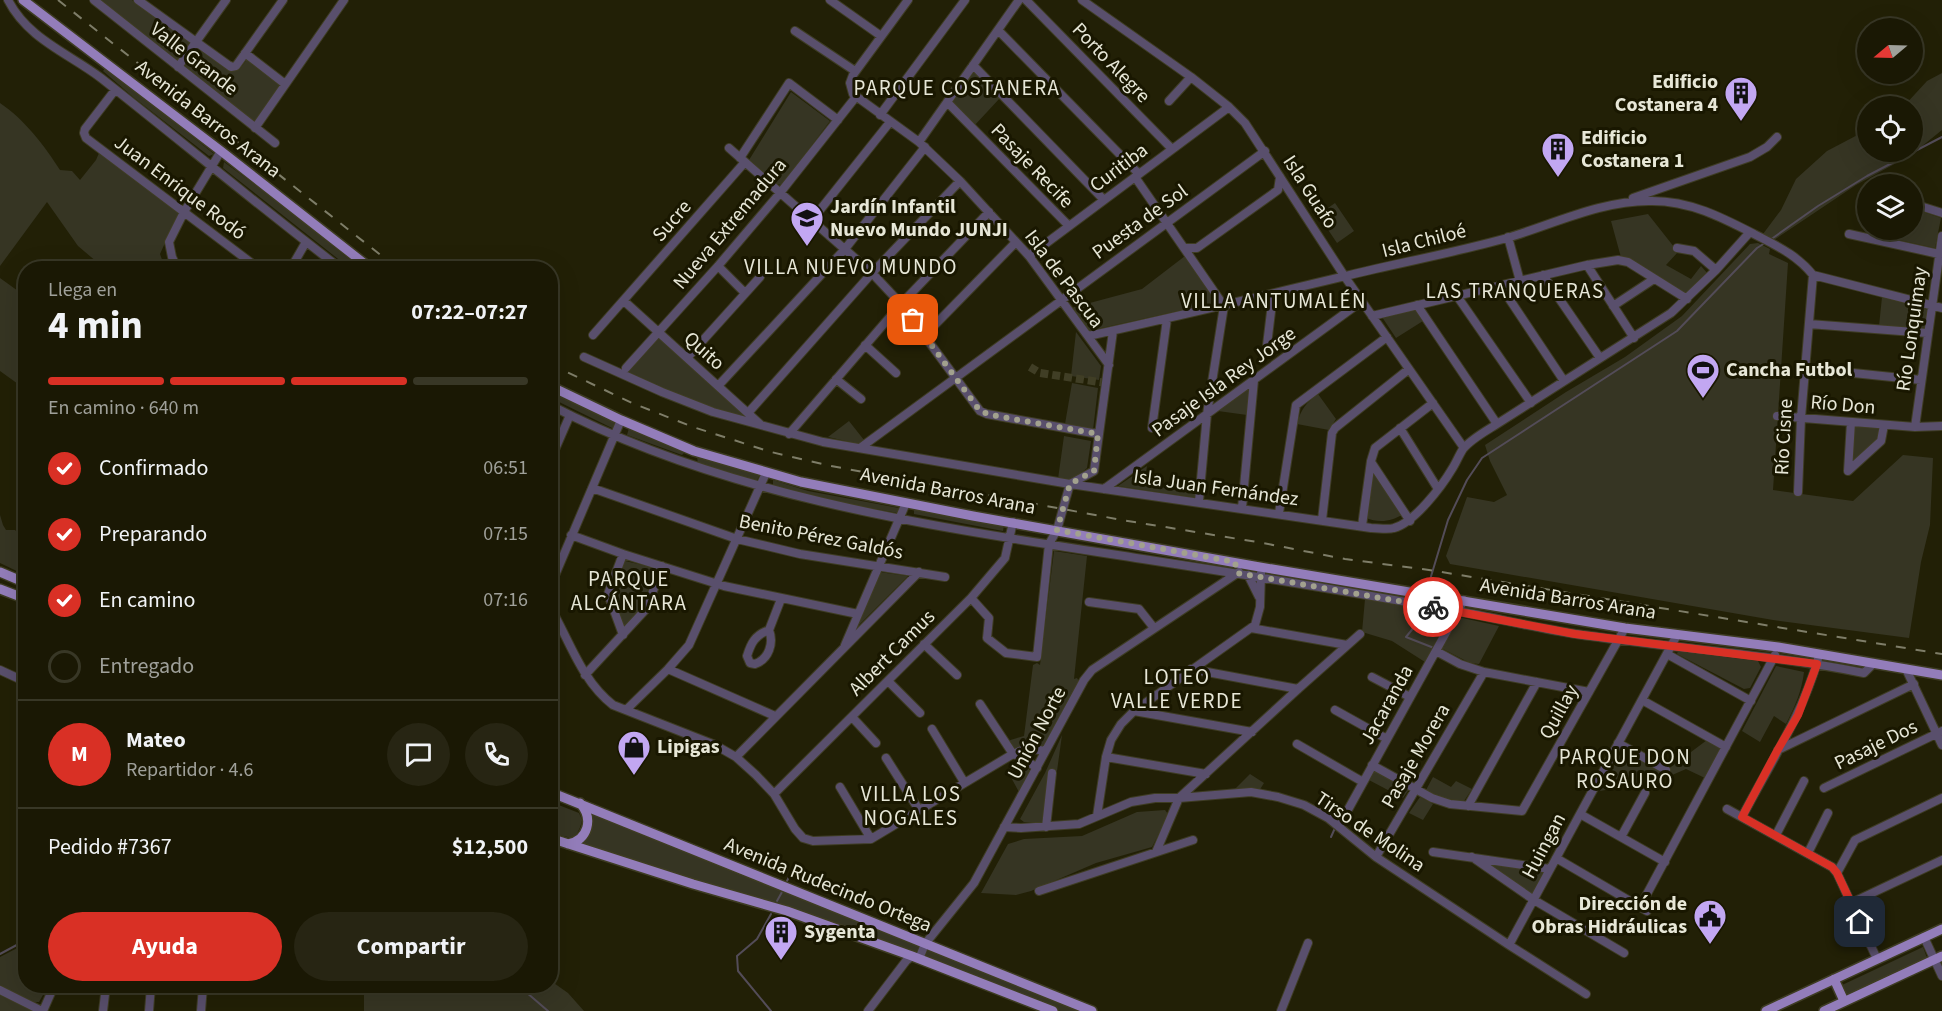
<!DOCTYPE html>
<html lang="es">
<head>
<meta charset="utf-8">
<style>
  :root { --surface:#1a1804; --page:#272513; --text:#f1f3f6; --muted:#9fa09a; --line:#383726; --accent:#d93025 }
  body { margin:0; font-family:"Source Sans 3",sans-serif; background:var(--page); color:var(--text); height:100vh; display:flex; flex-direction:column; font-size:22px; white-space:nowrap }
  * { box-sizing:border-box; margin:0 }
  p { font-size:20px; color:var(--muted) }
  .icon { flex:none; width:33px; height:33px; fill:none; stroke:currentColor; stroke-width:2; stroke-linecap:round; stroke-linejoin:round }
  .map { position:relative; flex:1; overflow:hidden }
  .side { position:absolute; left:18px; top:261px; width:540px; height:732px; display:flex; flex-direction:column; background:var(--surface); border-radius:24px; box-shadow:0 6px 24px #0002,0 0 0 2px var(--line) }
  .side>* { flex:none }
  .needle { width:39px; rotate:251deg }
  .fabs { position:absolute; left:1857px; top:18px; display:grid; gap:12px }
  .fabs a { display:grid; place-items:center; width:66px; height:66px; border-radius:50%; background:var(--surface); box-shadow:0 6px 24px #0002,0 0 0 2px var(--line); font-size:30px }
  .pin { position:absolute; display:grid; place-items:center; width:51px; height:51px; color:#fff; margin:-26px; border-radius:12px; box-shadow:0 3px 9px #0006 }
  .courier { position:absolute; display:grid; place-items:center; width:60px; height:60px; margin:-30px; border:4px solid #d93025; border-radius:50%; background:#fff; color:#222; box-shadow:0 2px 8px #0007 }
  .head em { font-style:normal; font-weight:700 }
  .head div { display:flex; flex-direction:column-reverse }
  .head { display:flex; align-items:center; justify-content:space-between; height:102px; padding:0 30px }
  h1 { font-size:39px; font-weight:700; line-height:45px }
  .bar { display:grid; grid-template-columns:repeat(4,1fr); gap:9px 6px; align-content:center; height:72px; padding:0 30px }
  .bar i { height:8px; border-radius:4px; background:var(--line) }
  .bar .current { background:var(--accent) }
  .bar p { grid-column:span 4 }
  .line { display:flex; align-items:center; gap:15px; padding:0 30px; border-top:2px solid var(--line) }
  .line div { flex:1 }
  .round { display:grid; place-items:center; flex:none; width:63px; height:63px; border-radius:32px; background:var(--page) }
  ol { padding:0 30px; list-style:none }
  li { display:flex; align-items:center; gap:18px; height:66px }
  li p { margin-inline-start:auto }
  li .icon { padding:6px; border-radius:50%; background:var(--accent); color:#fff; stroke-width:4 }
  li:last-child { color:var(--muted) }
  li i { width:33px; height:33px; border:3px solid var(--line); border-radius:50% }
  .cta { display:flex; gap:12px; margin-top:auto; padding:12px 30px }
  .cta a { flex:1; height:69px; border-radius:36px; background:var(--accent); color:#fff; font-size:24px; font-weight:700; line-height:69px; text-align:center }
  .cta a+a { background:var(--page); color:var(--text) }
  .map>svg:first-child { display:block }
  .green { fill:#363523 }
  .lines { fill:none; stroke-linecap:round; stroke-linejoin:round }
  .stream { stroke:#534c58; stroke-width:2 }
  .minor-tunnel { stroke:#403e25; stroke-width:8; stroke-dasharray:8 4; stroke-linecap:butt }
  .minor-casing { stroke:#3e3c23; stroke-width:10 }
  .major-casing { stroke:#3e3c23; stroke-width:12 }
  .minor { stroke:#594f6c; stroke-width:8 }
  .major { stroke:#937dba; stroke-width:9 }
  .rail { stroke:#7e7d68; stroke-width:2; stroke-dasharray:10 10; stroke-linecap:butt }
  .done { stroke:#a2a18e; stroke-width:6; stroke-dasharray:0 10.8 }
  .route { stroke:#d93025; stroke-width:8 }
  .labels { text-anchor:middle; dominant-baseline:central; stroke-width:6; stroke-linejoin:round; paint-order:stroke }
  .street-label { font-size:20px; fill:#e7e7d7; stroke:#191700 }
  .poi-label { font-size:20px; font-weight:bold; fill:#e7e7d7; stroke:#191700; text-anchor:start }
  .neighbourhood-label { font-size:21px; letter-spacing:1.5px; fill:#e7e7d7; stroke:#191700 }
</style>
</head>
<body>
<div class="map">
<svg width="1942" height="1011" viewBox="0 0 1942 1011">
  <rect width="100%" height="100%" fill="#222006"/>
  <path class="green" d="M97,0H132L195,43L180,65Z
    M199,46L230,69L239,70L248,58L285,85L256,125L183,67Z
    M106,67L214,154L209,156L133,97L103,71Z
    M974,72L1000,98L974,126L952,103Z
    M1942,73V130L1911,155L1856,185L1774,240L1763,234L1781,210L1796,179L1827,151L1867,130L1868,152H1912V106H1904L1927,81Z
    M791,92L830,121L782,185L776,184L749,160Z
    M0,103C24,119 45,146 60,170L72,171L80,180L96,160L99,153L179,212L160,254L165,268H104L78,246L47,202L0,266Z
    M224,162L275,199L360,268H350L347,266L223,168Z
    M1335,203L1354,231L1337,243L1318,215Z
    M1920,211L1941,218L1935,248L1881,236L1889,230H1912L1913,215Z
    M1648,214L1678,252L1666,265L1691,279L1701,266L1708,274L1686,297L1622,261L1611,221Z
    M1758,243L1770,249L1769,254L1788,263L1773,490L1853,501L1903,455L1933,458L1930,525L1921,562L1909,638L1773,620L1450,564L1446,556L1467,497L1494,502L1507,495L1490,461L1485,445L1566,392L1625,357L1682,316L1750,244Z
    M1185,256L1218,302L1088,331L1071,308L1142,289Z
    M0,278L25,296V389L0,371Z
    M1882,297L1928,309L1925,330L1879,326Z
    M1415,309L1423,321L1396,338L1382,317Z
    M1076,332L1101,366L1099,380L1071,376Z
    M659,337L750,418L699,405L627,373Z
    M1072,383L1098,388L1093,430L1065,424Z
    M1247,388L1250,389L1247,415L1218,411Z
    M550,390L616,423L614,429L551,398Z
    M1318,394L1336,419L1329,430L1297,424C1301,409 1306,403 1318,394Z
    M849,421L864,440L859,444L828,437Z
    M1855,426L1880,428L1878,440L1852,463Z
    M629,428L687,450L682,455L627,435Z
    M1064,436L1091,441L1087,468L1071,482L1058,479Z
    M697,456L760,475L756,482L698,464Z
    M1147,466L1144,484L1197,494V498L1118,486Z
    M1373,472L1403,514C1392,522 1378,523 1366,518Z
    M773,480L808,491L899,508L898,513L814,498L773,487Z
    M914,509L1004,525L1003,531L914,514Z
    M0,515L3,525L6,530H15L20,535L25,537V575L0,563Z
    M1054,551L1087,556L1074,679L1077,678L1080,683L1045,747L1027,746L1012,749L1007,741L1024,736L1033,665L1037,663L1040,665Z
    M625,561L656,568L642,607L624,627C612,593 612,595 625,561Z
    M879,572L908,576L858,626Z
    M1365,599L1450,614L1425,662L1392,641L1362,632Z
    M1458,617L1499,626L1479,664L1470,663L1441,648Z
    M1678,651L1758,661L1761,667L1750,688L1744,689L1677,654Z
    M1776,666L1804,672C1802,690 1795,707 1786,724L1774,716L1760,742L1742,731Z
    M1062,735L1057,771L1052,770L1044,823L1024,822L1020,819L1045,773Z
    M1707,740L1721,748L1705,778L1686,769L1663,779L1600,791L1622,751L1663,773Z
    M1018,764L1029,769L1031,772L1020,794L1007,770Z
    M1372,769L1410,788L1403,798L1367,779Z
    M1250,774L1264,783L1259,791H1233Z
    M1433,777L1451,787L1456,781L1472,789L1464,801L1438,798L1426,790Z
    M1420,797L1433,804L1423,820L1409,813Z
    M551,802L579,813L582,820C577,843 569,838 551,832Z
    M1165,810L1168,814L1167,818L1152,847L1096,863L1031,891L1016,895L981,893L1008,844L1024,839L1082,836L1137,812Z
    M591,812L645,833L711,863L1083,1011H1060L978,980L580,843L591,821Z
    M1490,863L1544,871L1532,894L1489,865Z
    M25,944L26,986H48L39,1002H34L0,985V957Z
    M1923,947L1927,958L1845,996L1840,986Z
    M551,981L568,993L584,1011H364V986H550Z
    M0,995L31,1009L33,1011H0Z"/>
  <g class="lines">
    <path class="stream" d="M1770,240L1818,206L1867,176L1942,137
      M1426,593L1448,520L1467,480L1482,458L1677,331L1757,248L1765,243
      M1425,598L1423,616L1406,637L1434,648
      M1331,837L1335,828
      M787,881L794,866
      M777,901L782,892
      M771,914L757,939L737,956L738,971L771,1011
      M0,954L26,940
      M519,986L548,1011"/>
    <path class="minor-tunnel" d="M1030,367L1040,373L1106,383"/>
    <defs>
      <path id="minor" d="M8,0C28,39 68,53 101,78C181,141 259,206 340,268
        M94,0L275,143
        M138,0L231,67L236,66L283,0
        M830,0L881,36
        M908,0L853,75L850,83L853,94L919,142L960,181L1029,256L1109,365
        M1026,0L1172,149
        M1082,0L1191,77L1229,107L1245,123L1345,277L1464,448
        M998,30L1139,174
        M795,31L855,71
        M245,53L285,84
        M973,65L1104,200
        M178,67L226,0
        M115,90L85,129L84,133L86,138L258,268
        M1169,101L1191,77
        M947,102L1069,226
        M880,115L965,0
        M255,128L344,0
        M919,142L1019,0
        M729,148L872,273L901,304L980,411L987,414L1098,434
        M740,158L789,83L838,120
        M1135,177L1224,306L1207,414L1199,501
        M1633,198L1750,157L1767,147L1777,137
        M1912,210L1920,206L1942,213
        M812,220L890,122
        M1849,234L1939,254
        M1508,237L1520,281
        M1872,239L1882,230
        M1185,248H1197L1278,190L1280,177
        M1677,248L1694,251L1716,270
        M1029,256L1229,107
        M1587,265L1634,338
        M718,266L744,292
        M177,268L172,257L169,242L184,212L221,151
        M291,268L306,242
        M1543,275L1600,358
        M1500,285L1564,381
        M1457,296L1531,403
        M624,301L761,425
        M1417,305L1497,424
        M1613,306L1654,279
        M1372,316L1587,265L1618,260L1628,262L1687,299
        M1809,324L1927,333
        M593,335L745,162
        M925,335L1016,242
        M1088,336C1184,315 1279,292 1375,269C1419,259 1464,250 1507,238C1554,224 1602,200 1652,201C1690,201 1721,217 1754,234C1777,246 1797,255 1813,275L1942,308
        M865,345L896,373
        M1267,345L1273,295
        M584,357L662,392L713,412L823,442L1070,484L1371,528C1379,528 1387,530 1394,528C1414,523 1442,486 1452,469C1456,463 1459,455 1463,449C1471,439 1486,431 1497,424L1671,313L1716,270L1750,232
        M687,358L760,277
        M626,368L718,266L780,193L855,98
        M1805,368L1921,380
        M836,379L861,399
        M718,386L845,249L925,147
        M550,405C732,500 943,528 1143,559C1248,575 1352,592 1457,611C1496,618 1536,628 1576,634C1672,648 1769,654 1864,673L1874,663
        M748,413L872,273L960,181
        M1777,416L1915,427L1942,426
        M1851,422L1848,471L1881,441L1884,425
        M1915,427L1942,236
        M1152,428L1167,319
        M1400,428L1438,489
        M789,434L901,304L989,212
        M860,448L1265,151
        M550,461L570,415
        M1371,462L1410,521
        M592,488L737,539L800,554L945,577
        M1104,489L1362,301
        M1798,492L1801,418L1813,275
        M1242,508L1254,380
        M1279,513L1296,405L1387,337
        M1322,520L1332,433L1335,428L1409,369
        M1362,526L1371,461L1375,448L1433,403
        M571,535L623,554L724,586L858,614
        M1248,575L1259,597
        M550,587L621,420
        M971,598L989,618L987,638L1006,653L1037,657L1049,544L1057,530L1070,484L1094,471L1113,331
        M1089,602L1139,609L1154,628
        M550,607C570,641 581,680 613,705L715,745L736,757L756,775L774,794L795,829L803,838L813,841L871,839L1013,754L1027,748L1045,751
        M1251,628L1347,645
        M769,630C774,643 769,659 755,664L750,663L747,656C751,643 755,635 769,630L781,599
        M623,635L608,594L623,554
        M924,644L957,675
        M845,645L906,503
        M1436,651L1460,664L1484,672L1589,692
        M1667,654L1751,701
        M668,669L775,716
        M1191,669L1298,689
        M1906,669L1942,745
        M0,670L26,682
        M585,675L647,608L662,566
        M1372,677L1410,697
        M888,681L920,713
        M1642,700L1726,747
        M980,704L1013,754
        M627,709L668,669L689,645L766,473
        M1335,710L1387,739
        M1134,711L1252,732
        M852,717L876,743
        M932,729L964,782
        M1618,743L1666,770
        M1297,744L1363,782
        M1778,750L1914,684
        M1013,754L1020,756L1037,768
        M736,757L919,572
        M1106,757L1206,774
        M886,758L919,810
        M1372,765L1432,798L1450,804L1522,811L1625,628
        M840,787L871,839
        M1824,788L1942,731
        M774,794L971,598L1005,558L1013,522
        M1468,806L1537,682
        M1727,809L1832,867L1837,873L1877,959
        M1580,814L1665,862
        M1097,816L1106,757L1111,740L1121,724L1134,711L1255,625L1260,607L1261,573
        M1742,817C1769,765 1802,716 1818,659
        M1339,826L1464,600
        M1004,827L1021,828L1079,824L1131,802L1155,798H1179L1251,792L1278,797L1304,805L1328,818L1376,857L1509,945L1586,994
        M1046,827L1052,773
        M1776,835L1804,781
        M1621,837L1645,793
        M1156,852L1179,798L1298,689L1360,634
        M1433,852L1550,869
        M1808,853L1828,813
        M1376,857L1484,672
        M1472,857L1534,900L1624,953
        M1556,858L1647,911
        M1837,873L1855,840L1942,798
        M1039,891L1193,840
        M1851,903L1942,860
        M1640,907L1775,655
        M1924,937L1942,976
        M1509,945L1677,635
        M919,959L925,944L974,883L1084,680L1092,670L1239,572
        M0,990L42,1011
        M43,1011L54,986
        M103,1011L106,986
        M149,1011L151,986
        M201,1011L203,986
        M868,1011L906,961L912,956
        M1281,1011L1308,943"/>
      <path id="major" d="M23,0L221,151L370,268
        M550,386L621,420L694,451L801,482L973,516L1254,566L1625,628L1778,647L1942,675
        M0,572L26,583
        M0,589L26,599
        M550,792L1092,1011
        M550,838L693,884L787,911L912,956L1053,1011
        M568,844C588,840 594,819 580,803
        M1834,979L1844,1001
        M1766,1011L1942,929
        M1824,1011L1942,956"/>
    </defs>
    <use href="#minor" class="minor-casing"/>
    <use href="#major" class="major-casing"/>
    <use href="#minor" class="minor"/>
    <use href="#major" class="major"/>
    <path class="rail" d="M58,0L397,268
      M550,364L632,403L693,427L771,452L831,466L1122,520L1263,543L1345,559L1429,570L1942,654"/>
  </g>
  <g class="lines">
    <path class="done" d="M913,320L980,411L991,415L1098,434L1094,471L1070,484L1057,530L1235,562L1237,573L1433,607"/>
    <path class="route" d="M1433,607L1575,634L1817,664L1798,715L1777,751L1742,817L1832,867L1837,873L1860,922"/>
  </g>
  <defs>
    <symbol id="building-pin" viewBox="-11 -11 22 30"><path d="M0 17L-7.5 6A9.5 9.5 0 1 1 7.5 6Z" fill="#c2a7f2" stroke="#191700"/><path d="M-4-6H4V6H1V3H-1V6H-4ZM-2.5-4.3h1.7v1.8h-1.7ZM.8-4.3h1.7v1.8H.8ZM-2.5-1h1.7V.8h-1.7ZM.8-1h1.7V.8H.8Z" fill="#111"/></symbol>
    <symbol id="school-pin" viewBox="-11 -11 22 30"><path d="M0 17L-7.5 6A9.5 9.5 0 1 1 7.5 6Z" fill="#c2a7f2" stroke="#191700"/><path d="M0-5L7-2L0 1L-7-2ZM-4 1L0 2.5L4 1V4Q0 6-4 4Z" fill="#111"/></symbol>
    <symbol id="stadium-pin" viewBox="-11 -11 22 30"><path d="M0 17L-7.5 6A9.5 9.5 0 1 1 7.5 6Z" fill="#c2a7f2" stroke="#191700"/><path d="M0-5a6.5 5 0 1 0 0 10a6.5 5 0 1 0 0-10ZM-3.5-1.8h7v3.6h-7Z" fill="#111"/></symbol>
    <symbol id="shop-pin" viewBox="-11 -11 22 30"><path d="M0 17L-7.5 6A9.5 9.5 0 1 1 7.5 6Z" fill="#c2a7f2" stroke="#191700"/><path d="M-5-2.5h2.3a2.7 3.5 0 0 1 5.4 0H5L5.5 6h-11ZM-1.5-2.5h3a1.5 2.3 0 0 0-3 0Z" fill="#111"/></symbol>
    <symbol id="civic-pin" viewBox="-11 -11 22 30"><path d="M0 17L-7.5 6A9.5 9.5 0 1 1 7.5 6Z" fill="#c2a7f2" stroke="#191700"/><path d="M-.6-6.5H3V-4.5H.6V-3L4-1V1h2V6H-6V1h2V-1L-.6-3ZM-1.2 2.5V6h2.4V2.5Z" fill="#111"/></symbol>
  </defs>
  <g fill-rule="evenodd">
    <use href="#building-pin" x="1722" y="74" width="38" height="52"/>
    <use href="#building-pin" x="1539" y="130" width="38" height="52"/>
    <use href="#school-pin" x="788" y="199" width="38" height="52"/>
    <use href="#stadium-pin" x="1684" y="351" width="38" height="52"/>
    <use href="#shop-pin" x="615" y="728" width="38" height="52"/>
    <use href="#civic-pin" x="1691" y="897" width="38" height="52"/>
    <use href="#building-pin" x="762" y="913" width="38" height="52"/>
  </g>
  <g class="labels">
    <g class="street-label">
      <text transform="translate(194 59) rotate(38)">Valle Grande</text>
      <text transform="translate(1111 63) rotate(46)">Porto Alegre</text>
      <text transform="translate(208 119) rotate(38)">Avenida Barros Arana</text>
      <text transform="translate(1032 166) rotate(46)">Pasaje Recife</text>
      <text transform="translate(1119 168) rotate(-37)">Curitiba</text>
      <text transform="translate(180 188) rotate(37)">Juan Enrique Rodó</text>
      <text transform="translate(1310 192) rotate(57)">Isla Guafo</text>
      <text transform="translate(672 221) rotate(-49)">Sucre</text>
      <text transform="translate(1140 222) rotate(-36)">Puesta de Sol</text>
      <text transform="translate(730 224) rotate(-50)">Nueva Extremadura</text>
      <text transform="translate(1424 241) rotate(-14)">Isla Chiloé</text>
      <text transform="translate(1064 279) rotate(53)">Isla de Pascua</text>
      <text transform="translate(1912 329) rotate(-82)">Río Lonquimay</text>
      <text transform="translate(704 351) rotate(42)">Quito</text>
      <text transform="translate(1224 382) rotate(-36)">Pasaje Isla Rey Jorge</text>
      <text transform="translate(1843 405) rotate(5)">Río Don</text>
      <text transform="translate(1784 437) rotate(-87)">Río Cisne</text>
      <text transform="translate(1216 488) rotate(8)">Isla Juan Fernández</text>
      <text transform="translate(948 491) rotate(11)">Avenida Barros Arana</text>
      <text transform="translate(821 537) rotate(11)">Benito Pérez Galdós</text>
      <text transform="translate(1568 599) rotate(9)">Avenida Barros Arana</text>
      <text transform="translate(892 653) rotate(-45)">Albert Camus</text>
      <text transform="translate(1387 705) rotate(-61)">Jacaranda</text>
      <text transform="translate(1559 712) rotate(-61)">Quillay</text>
      <text transform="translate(1037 733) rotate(-62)">Unión Norte</text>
      <text transform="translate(1876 745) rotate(-26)">Pasaje Dos</text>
      <text transform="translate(1416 756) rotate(-60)">Pasaje Morera</text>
      <text transform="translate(1370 832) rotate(34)">Tirso de Molina</text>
      <text transform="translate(1544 846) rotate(-62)">Huingan</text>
      <text transform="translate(828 885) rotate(22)">Avenida Rudecindo Ortega</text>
    </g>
    <g class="poi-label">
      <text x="1718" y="82" text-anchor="end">Edificio<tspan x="1718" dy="23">Costanera 4</tspan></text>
      <text x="1581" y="138">Edificio<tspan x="1581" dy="23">Costanera 1</tspan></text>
      <text x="830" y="207">Jardín Infantil<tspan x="830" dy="23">Nuevo Mundo JUNJI</tspan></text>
      <text x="1726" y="370">Cancha Futbol</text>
      <text x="657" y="747">Lipigas</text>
      <text x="1687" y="904" text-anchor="end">Dirección de<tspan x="1687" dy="23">Obras Hidráulicas</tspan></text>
      <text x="804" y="932">Sygenta</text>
    </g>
    <g class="neighbourhood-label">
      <text x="957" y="88">PARQUE COSTANERA</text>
      <text x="851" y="267">VILLA NUEVO MUNDO</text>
      <text x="1515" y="291">LAS TRANQUERAS</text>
      <text x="1274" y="301">VILLA ANTUMALÉN</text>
      <text x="629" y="579">PARQUE<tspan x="629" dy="24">ALCÁNTARA</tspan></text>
      <text x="1177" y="677">LOTEO<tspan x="1177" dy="24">VALLE VERDE</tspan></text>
      <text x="1625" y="757">PARQUE DON<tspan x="1625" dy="24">ROSAURO</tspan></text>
      <text x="911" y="794">VILLA LOS<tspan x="911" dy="24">NOGALES</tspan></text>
    </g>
  </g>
</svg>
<div class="fabs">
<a><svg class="needle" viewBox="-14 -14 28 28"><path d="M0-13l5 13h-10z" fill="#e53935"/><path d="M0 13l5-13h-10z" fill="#9fa09a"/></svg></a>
<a><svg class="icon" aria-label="locate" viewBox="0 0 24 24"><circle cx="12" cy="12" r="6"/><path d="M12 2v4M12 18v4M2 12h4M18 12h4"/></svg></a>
<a><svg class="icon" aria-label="layers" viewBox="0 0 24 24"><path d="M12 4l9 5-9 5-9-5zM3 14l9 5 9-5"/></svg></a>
</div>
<div class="pin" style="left:913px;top:320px;background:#ea580c"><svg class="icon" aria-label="bag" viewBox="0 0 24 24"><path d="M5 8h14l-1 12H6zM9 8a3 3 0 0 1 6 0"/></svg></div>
<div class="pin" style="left:1860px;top:922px;background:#1f2937"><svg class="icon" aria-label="home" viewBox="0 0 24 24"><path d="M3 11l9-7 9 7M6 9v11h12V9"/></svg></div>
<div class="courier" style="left:1433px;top:607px"><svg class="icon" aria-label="bike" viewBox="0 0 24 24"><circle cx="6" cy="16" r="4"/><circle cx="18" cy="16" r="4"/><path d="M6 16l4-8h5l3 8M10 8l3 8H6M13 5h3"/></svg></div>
<section class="side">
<div class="head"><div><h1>4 min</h1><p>Llega en</p></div><em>07:22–07:27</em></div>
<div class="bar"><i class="current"></i><i class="current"></i><i class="current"></i><i></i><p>En camino · 640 m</p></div>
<ol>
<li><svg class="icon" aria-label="check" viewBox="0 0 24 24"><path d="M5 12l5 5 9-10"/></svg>Confirmado<p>06:51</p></li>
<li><svg class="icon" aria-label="check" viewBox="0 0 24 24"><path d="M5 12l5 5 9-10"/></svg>Preparando<p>07:15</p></li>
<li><svg class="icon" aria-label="check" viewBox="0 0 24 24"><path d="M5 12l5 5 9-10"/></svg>En camino<p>07:16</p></li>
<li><i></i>Entregado</li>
</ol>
<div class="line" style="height:108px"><b class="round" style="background:var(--accent);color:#fff">M</b><div><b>Mateo</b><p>Repartidor · 4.6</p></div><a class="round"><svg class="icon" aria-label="chat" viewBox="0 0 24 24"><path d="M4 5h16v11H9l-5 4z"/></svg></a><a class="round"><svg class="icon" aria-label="phone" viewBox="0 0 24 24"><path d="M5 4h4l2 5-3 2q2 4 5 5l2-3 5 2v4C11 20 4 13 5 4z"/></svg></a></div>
<div class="line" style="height:78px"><div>Pedido #7367</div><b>$12,500</b></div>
<div class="cta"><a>Ayuda</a><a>Compartir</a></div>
</section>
</div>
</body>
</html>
